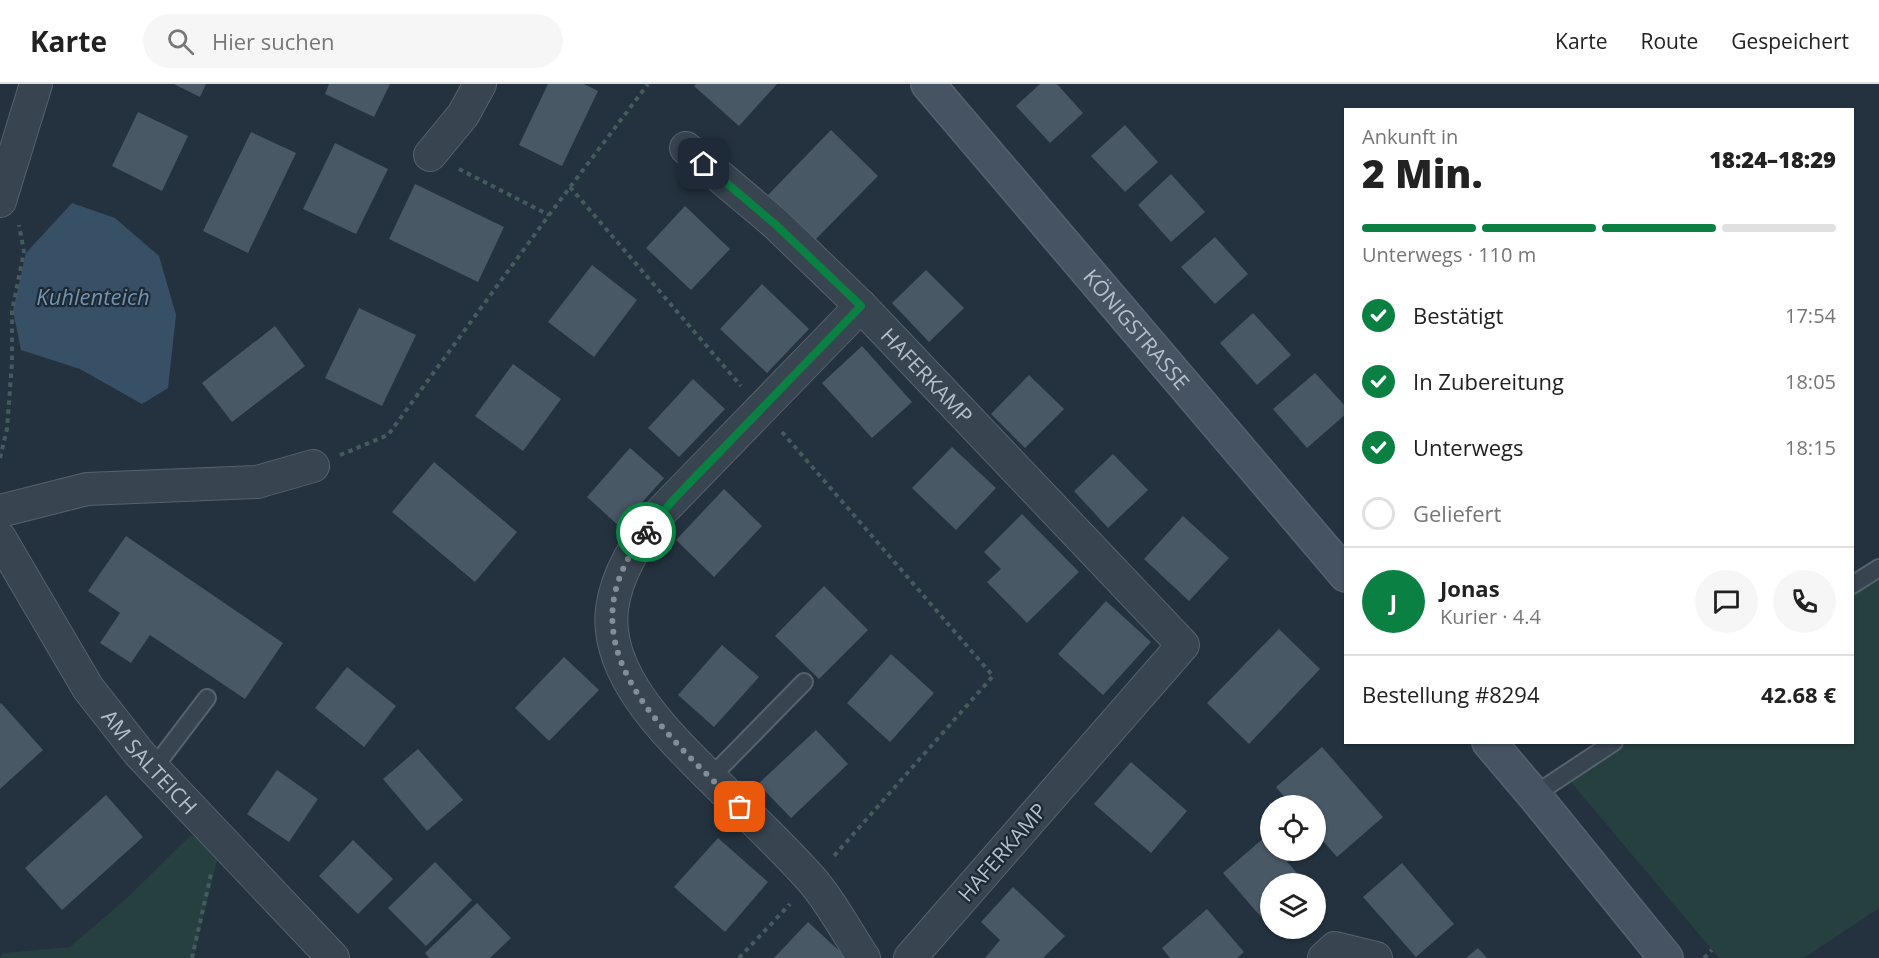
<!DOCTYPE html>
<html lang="de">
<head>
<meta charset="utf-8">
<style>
  :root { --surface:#fff; --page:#f6f6f6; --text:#222; --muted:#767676; --line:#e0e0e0; --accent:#0b8043 }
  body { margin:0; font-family:"Open Sans",sans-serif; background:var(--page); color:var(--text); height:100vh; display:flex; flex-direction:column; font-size:22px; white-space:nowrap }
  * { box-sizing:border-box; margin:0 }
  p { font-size:20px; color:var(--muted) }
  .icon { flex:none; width:33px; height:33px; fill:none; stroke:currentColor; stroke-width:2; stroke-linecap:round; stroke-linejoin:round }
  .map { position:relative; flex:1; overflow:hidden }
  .panel { position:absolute; left:1344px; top:24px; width:510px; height:636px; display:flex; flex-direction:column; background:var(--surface); border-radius:0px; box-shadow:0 2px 4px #0004 }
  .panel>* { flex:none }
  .buttons { position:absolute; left:1260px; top:711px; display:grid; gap:12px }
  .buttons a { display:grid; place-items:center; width:66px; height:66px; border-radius:50%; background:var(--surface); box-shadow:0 2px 4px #0004; font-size:30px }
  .pin { position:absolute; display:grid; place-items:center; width:51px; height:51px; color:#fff; margin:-26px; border-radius:12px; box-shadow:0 3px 9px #0006 }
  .courier { position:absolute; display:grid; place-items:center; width:60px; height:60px; margin:-30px; border:4px solid #0b8043; border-radius:50%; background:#fff; color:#222; box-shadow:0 2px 8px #0007 }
  .summary em { font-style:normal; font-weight:800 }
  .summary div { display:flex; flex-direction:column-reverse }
  .summary { display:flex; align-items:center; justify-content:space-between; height:102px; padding:0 18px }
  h1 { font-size:39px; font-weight:800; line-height:45px }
  .bar { display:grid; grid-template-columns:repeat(4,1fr); gap:9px 6px; align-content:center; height:72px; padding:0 18px }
  .bar i { height:8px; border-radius:4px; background:var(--line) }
  .bar .current { background:var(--accent) }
  .bar p { grid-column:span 4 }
  .line { display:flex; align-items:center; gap:15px; padding:0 18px; border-top:2px solid var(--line) }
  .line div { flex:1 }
  .round { display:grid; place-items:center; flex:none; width:63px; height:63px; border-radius:32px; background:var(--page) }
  ol { padding:0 18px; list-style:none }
  li { display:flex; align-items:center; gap:18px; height:66px }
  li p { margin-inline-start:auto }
  li .icon { padding:6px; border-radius:50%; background:var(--accent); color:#fff; stroke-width:4 }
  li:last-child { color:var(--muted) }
  li i { width:33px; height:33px; border:3px solid var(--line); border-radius:50% }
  header { display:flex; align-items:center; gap:36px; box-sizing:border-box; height:84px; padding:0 30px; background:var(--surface); border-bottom:2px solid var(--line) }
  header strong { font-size:28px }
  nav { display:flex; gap:33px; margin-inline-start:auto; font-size:21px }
  .search { width:420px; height:54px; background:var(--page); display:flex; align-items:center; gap:15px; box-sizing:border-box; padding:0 21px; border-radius:33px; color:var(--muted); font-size:22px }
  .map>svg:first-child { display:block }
  .green { fill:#264040 }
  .water { fill:#375066 }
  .building { fill:#485865 }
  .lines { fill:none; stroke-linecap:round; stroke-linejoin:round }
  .service-casing { stroke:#56626d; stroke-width:20 }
  .minor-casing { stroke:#56626d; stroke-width:34 }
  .secondary-casing { stroke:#56626d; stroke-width:36 }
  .path { stroke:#445c5c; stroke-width:4; stroke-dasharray:4.5 4.5; stroke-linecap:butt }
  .service { stroke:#38444f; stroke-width:16 }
  .minor { stroke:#38444f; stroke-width:32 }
  .secondary { stroke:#465362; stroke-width:33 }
  .done { stroke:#828e99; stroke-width:6; stroke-dasharray:0 10.8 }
  .route { stroke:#0b8043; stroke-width:8 }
  .labels { text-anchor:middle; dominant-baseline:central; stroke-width:4.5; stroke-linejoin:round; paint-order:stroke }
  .street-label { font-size:21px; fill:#b4bfca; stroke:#1d2934 }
  .water-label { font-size:22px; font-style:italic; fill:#7393ae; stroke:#1d2934 }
</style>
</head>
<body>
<header>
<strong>Karte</strong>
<div class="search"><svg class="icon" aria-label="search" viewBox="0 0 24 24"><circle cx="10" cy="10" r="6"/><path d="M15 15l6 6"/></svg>Hier suchen</div>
<nav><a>Karte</a><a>Route</a><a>Gespeichert</a></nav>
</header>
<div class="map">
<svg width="1879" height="874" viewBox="0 0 1879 874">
  <rect width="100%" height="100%" fill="#24323f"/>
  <path class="green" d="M1879,484V824L1804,874H1719L1565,691L1614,659L1852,658L1853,501Z
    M190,752L222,756L193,874H0L4,869L70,863L128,813Z"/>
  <path class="water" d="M72,119L115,134L159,172L176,231L168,304L142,320L80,285L21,266L13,227L26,169Z"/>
  <path class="building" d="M174,0H206L200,13Z
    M329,0H390L374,33L325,10Z
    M548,0H584L598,7L562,82L519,61Z
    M696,0H777L739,42L694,2Z
    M1040,0H1057L1083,29L1050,59L1016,22Z
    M138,28L188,52L162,107L112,82Z
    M1125,41L1158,78L1125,108L1091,72Z
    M831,46L878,92L815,156L768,111Z
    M251,48L296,69L248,169L203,147Z
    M335,59L388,85L356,150L303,125Z
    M1171,90L1205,128L1171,158L1138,121Z
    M415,100L504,143L478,198L389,155Z
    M685,122L730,165L691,206L646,164Z
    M1215,153L1248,190L1215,220L1181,183Z
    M592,181L637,216L594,273L548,238Z
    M926,186L964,224L929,258L892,219Z
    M762,200L809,245L767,289L720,245Z
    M359,224L416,251L382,322L325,294Z
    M1253,229L1291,271L1257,301L1220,259Z
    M275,242L305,282L232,338L202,299Z
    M862,262L912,318L872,354L822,299Z
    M513,280L561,315L523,367L475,332Z
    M1315,289L1346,323V330L1307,364L1273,325Z
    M1029,291L1064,325L1025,364L991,330Z
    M693,295L725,325L679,373L648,344Z
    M952,363L996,404L956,446L912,404Z
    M630,364L664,394L620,443L587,413Z
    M1113,370L1148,406L1108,444L1074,407Z
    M434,378L517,448L475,498L392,428Z
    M724,405L762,442L714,493L676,456Z
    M1022,430L1079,488L1027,539L987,498L1001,485L984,468Z
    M1183,432L1229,474L1189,517L1144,475Z
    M126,452L283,559L245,615L150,551L131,579L100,559L120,529L88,507Z
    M824,502L868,546L819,595L775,552Z
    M1106,517L1151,558L1103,611L1058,570Z
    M1279,545L1320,585L1249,660L1207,619Z
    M722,561L759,593L714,643L678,611Z
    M891,570L934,609L890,658L847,619Z
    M564,573L599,606L549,657L515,624Z
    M347,583L396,622L364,663L315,624Z
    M1,619L43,666L0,705V620Z
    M816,646L848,680L791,734L758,700Z
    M1322,663L1383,733L1337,773L1316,749V722H1292L1276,703Z
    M418,665L463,716L427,747L383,695Z
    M1131,678L1187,727L1151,769L1094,720Z
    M277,686L318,715L289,758L247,730Z
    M106,711L143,753L62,826L25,784Z
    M1265,753L1270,759V766H1277L1303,796L1299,800H1270V824L1261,833L1223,789Z
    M718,754L768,798L725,848L674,803Z
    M353,756L393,795L358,830L319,792Z
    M435,778L472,816L426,862L388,824Z
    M1402,779L1454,840L1416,873L1363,813Z
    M1013,803L1065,852L1043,874H985L1000,856L981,838Z
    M477,819L511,854L490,874H429L425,869Z
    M1207,825L1244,868L1237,874H1170L1162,864Z
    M808,838L847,874H774Z
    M1478,864L1487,874H1466Z"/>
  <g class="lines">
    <defs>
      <path id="service" d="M1852,501L1879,484
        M153,685L207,614
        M710,694L804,598
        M1534,711L1614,658"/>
      <g id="minor">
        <path d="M686,64L776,140L861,222"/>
        <path d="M430,71L463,31L480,0"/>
        <path d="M0,117L36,0"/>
        <path d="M0,427L87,405L257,398L313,382"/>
        <path id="s1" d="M0,454L88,604L139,669L333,874"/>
        <path id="s2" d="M864,874C848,850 830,816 811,795C780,760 745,728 712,695C670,653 604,591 612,525C617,487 638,458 660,429L861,222L1183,561L910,874"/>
        <path d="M1324,874L1335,864L1376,874"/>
      </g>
      <g id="secondary">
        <path id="s3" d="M928,0L1346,491"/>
        <path d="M1489,658L1534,711L1666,874"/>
      </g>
    </defs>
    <use href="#service" class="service-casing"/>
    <use href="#minor" class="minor-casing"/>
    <use href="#secondary" class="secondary-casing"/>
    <path class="path" d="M459,85L549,131
      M570,103L741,302
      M782,348L993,592L834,772
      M340,371L388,351L549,131L648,0
      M0,374L7,345L12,278V227L24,168L19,141
      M192,874L211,790
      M739,874L790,820
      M1704,874L1712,866"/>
    <use href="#service" class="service"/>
    <use href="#minor" class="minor"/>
    <use href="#secondary" class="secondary"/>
  </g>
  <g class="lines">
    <path class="done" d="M646,448C557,560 664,647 740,723"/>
    <path class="route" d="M646,448L675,414L861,222L776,141L704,80"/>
  </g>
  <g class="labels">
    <g class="street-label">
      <text stroke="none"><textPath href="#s3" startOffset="322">KÖNIGSTRASSE</textPath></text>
      <text stroke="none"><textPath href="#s2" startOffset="933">HAFERKAMP</textPath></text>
      <text stroke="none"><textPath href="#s1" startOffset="270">AM SALTEICH</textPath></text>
      <text transform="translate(1002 768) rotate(-49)">HAFERKAMP</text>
    </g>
    <g class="water-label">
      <text x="93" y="212">Kuhlenteich</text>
    </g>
  </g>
</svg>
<div class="buttons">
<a><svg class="icon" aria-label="locate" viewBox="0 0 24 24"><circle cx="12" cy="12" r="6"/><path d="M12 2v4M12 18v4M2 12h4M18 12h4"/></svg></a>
<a><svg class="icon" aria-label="layers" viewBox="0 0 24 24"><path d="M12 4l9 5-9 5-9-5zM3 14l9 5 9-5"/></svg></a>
</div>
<div class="pin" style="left:740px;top:723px;background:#ea580c"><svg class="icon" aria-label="bag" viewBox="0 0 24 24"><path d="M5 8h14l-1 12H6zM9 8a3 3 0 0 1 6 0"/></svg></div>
<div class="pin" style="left:704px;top:80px;background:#1f2937"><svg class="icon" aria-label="home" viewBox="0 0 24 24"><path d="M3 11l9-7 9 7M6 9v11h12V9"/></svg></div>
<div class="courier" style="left:646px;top:448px"><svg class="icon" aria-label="bike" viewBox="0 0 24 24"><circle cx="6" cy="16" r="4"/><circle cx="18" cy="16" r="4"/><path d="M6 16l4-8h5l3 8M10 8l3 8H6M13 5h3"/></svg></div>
<section class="panel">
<div class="summary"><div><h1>2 Min.</h1><p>Ankunft in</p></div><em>18:24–18:29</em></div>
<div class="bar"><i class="current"></i><i class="current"></i><i class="current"></i><i></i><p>Unterwegs · 110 m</p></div>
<ol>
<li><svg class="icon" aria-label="check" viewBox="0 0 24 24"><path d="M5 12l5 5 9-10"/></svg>Bestätigt<p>17:54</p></li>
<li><svg class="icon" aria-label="check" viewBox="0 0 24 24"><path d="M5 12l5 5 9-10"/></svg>In Zubereitung<p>18:05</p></li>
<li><svg class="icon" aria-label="check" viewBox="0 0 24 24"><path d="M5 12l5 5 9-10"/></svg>Unterwegs<p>18:15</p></li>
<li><i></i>Geliefert</li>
</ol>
<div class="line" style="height:108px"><b class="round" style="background:var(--accent);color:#fff">J</b><div><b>Jonas</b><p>Kurier · 4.4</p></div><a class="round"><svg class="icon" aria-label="chat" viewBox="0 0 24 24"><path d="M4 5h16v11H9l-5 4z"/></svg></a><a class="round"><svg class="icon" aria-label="phone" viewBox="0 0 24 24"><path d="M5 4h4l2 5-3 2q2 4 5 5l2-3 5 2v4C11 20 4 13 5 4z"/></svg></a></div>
<div class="line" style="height:78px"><div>Bestellung #8294</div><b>42.68 €</b></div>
</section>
</div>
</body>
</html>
